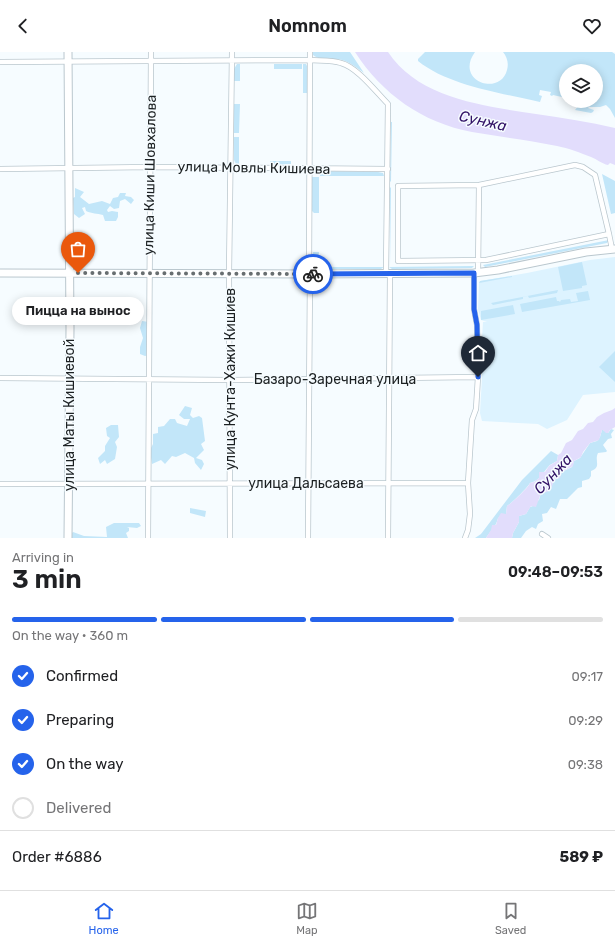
<!DOCTYPE html>
<html lang="en">
<head>
<meta charset="utf-8">
<style>
  :root { --surface:#fff; --page:#f2f2f2; --text:#202124; --muted:#757577; --line:#e0e0e0; --accent:#2563eb }
  body { margin:0; font-family:Rubik,sans-serif; background:var(--page); color:var(--text); height:100vh; display:flex; flex-direction:column; font-size:15px; white-space:nowrap }
  * { box-sizing:border-box; margin:0 }
  p { font-size:13px; color:var(--muted) }
  .icon { flex:none; width:22px; height:22px; fill:none; stroke:currentColor; stroke-width:2; stroke-linecap:round; stroke-linejoin:round }
  .map { position:relative; height:486px; overflow:hidden }
  .details { display:flex; flex-direction:column; background:var(--surface); flex:1 }
  .details>* { flex:none }
  .fabs { position:absolute; left:559px; top:12px; display:grid; gap:8px }
  .fabs a { display:grid; place-items:center; width:44px; height:44px; border-radius:50%; background:var(--surface); box-shadow:0 2px 10px #0003; font-size:20px }
  .pin { position:absolute; display:grid; place-items:center; width:34px; height:34px; color:#fff; margin:-41px -17px; border-radius:50% 50% 50% 0; rotate:-45deg; box-shadow:0 0 4px #0007 }
  .pin .icon { rotate:45deg }
  .courier { position:absolute; display:grid; place-items:center; width:40px; height:40px; margin:-20px; border:3px solid #2563eb; border-radius:50%; background:#fff; color:#222; box-shadow:0 1px 5px #0007 }
  .bubble { position:absolute; height:28px; border-radius:14px; background:var(--surface); box-shadow:0 2px 10px #0003; font-size:13px; font-weight:600; line-height:28px; text-align:center }
  .overview em { font-style:normal; font-weight:600 }
  .overview div { display:flex; flex-direction:column-reverse }
  .overview { display:flex; align-items:center; justify-content:space-between; height:68px; padding:0 12px }
  h1 { font-size:26px; font-weight:600; line-height:30px }
  .bar { display:grid; grid-template-columns:repeat(4,1fr); gap:6px 4px; align-content:center; height:48px; padding:0 12px }
  .bar i { height:5px; border-radius:3px; background:var(--line) }
  .bar .on { background:var(--accent) }
  .bar p { grid-column:span 4 }
  .line { display:flex; align-items:center; gap:10px; padding:0 12px; border-top:1px solid var(--line) }
  .line div { flex:1 }
  ol { padding:0 12px; list-style:none }
  li { display:flex; align-items:center; gap:12px; height:44px }
  li p { margin-inline-start:auto }
  li .icon { padding:4px; border-radius:50%; background:var(--accent); color:#fff; stroke-width:4 }
  li:last-child { color:var(--muted) }
  li i { width:22px; height:22px; border:2px solid var(--line); border-radius:50% }
  header { display:flex; justify-content:space-between; align-items:center; height:52px; padding:0 12px; background:var(--surface); font-size:18px; font-weight:600 }
  .tabs { display:flex; justify-content:space-around; align-items:center; height:56px; border-top:1px solid var(--line); background:var(--surface); font-size:11px; color:var(--muted) }
  .tabs a { display:grid; justify-items:center; gap:2px }
  .tabs .on { color:var(--accent) }
  .map>svg:first-child { display:block }
  .built { fill:#ddf3ff }
  .green { fill:#c2e6f9 }
  .water { fill:#e2ddfc }
  .lines { fill:none; stroke-linecap:round; stroke-linejoin:round }
  .street-casing { stroke:#bac7ce; stroke-width:6 }
  .secondary-casing { stroke:#bac7ce; stroke-width:9 }
  .street { stroke:#fff; stroke-width:4.5 }
  .secondary { stroke:#fff; stroke-width:7 }
  .done { stroke:#686e70; stroke-width:4; stroke-dasharray:0 7.2 }
  .route { stroke:#2563eb; stroke-width:5 }
  .labels { text-anchor:middle; dominant-baseline:central; stroke-width:3; stroke-linejoin:round; paint-order:stroke }
  .street-label { font-size:14px; fill:#1c2123; stroke:#f6fcff }
  .water-label { font-size:15px; font-style:italic; fill:#311266; stroke:#f6fcff }
</style>
</head>
<body>
<header><svg class="icon" aria-label="back" viewBox="0 0 24 24"><path d="M15 5l-7 7 7 7"/></svg>Nomnom<svg class="icon" aria-label="heart" viewBox="0 0 24 24"><path d="M12 20l-8-8c-3-5 5-10 8-4 3-6 11-1 8 4z"/></svg></header>
<div class="map">
<svg width="615" height="486" viewBox="0 0 615 486">
  <rect width="100%" height="100%" fill="#f6fcff"/>
  <path class="built" d="M615,205V340L583,343L567,368L547,377L538,372L482,369L480,361L482,326V297H484L485,292V287H482L483,270H487L481,268L478,257L479,231L480,229L527,221L590,208Z"/>
  <path class="green" d="M313,0H350L364,21C357,16 350,10 342,8C333,6 321,10 313,3Z
    M425,0H475C454,29 500,45 507,18C509,11 507,5 503,0H612L615,2V66L610,57L606,53L600,55H589L588,56L594,58L593,60L591,61L575,58L579,53V49H596V43C602,40 602,33 596,30V19H566V46L553,43L552,44L550,43L551,40L540,38L539,43L542,44L540,50C502,41 449,34 418,9V7Z
    M237,12H240V29H234V17Z
    M274,12H302V17H274Z
    M303,12H306L307,14V41H303Z
    M234,52H240L239,81H234Z
    M391,70H392L391,130L390,129Z
    M234,85H239V113L236,112L234,108Z
    M270,109H291V112L271,113Z
    M320,119L378,120L383,121L384,124H320Z
    M602,122L615,129V161L611,162Z
    M312,125H319V161H314L312,159Z
    M391,135L390,214V136Z
    M75,136L84,140L80,145L89,152L102,149L110,152L113,146L118,145L120,141H126L125,144L131,145L134,148L131,152L125,147L120,149L119,156L114,157L110,154L107,158L108,160L112,159L118,160V165L116,169H105L103,163C97,161 92,162 86,159L85,155L82,156L85,162L79,166L74,162L73,146L75,145Z
    M609,188L607,191L485,215L483,213Z
    M313,200H319L318,213H312Z
    M582,210L587,233L582,234V236L563,239L558,215Z
    M474,214L472,216L392,217L389,215Z
    M313,215H384L381,217H318Z
    M512,224V225L479,231L480,229Z
    M558,238L557,241L529,246L528,244L523,245V247L493,253L491,251Z
    M588,239L590,248L522,260L520,252L556,245L557,249H559L560,250L561,248L570,247L571,250L578,249L576,241Z
    M513,253L515,262L481,268V259Z
    M142,269L149,270V303L145,304L140,302V295L143,286L140,276Z
    M615,299V330L599,315Z
    M185,354L192,356L190,363L193,366L199,364L202,366L205,389L201,392L204,398L196,406L202,408L204,412L201,418L195,411L194,406L185,401L176,405L172,404L165,412L161,408L152,412L150,398L153,392V382L158,381V375L164,374L170,367H175L177,371L187,374L190,367H184L179,363Z
    M111,373H118L119,385L115,390L117,395L115,407L107,412L105,408L100,412L98,406L105,399V394L110,386L107,384L106,376Z
    M611,377L614,378L611,382L612,386L608,387L603,393L607,399L606,400L598,401C594,409 602,415 591,419V424L589,427L582,429V435L578,436L567,447H560L556,457L551,455L547,461L542,462L543,469L538,472L536,477L532,475L526,479L521,486H512L513,481L519,470V464L526,462L530,455L536,453L537,449L539,448L541,441C549,438 551,436 554,428L559,426L562,420L572,415L574,409L580,406L590,391L597,389L600,385L602,378H603L608,381Z
    M551,399L558,403L557,409C554,411 550,412 548,415C543,421 539,429 530,431C527,436 512,451 507,454L506,462L498,466C496,475 491,478 486,486H475L481,482L522,428Z
    M190,456L206,459L205,465L190,461Z
    M114,471H139L141,474L137,476L127,475L129,476V479L126,481L128,486H72V481L73,480L84,484L107,485L106,475Z"/>
  <path class="water" d="M355,0H388C419,47 485,54 536,62C563,66 589,70 615,76V113L610,111L608,113C602,112 597,107 591,105C581,101 568,96 557,94C529,88 500,85 472,80C423,71 382,42 355,0Z
    M615,356V375L610,378L608,381H606L603,378H602L599,388L590,391L583,400L581,405L574,409L573,414L562,420L560,426L554,428L551,437L547,440L541,441L536,455L531,454L526,462L519,464V470L513,481L512,486H486L491,478L492,473H496L498,466L501,461L506,462L507,454C512,451 528,436 530,431L534,430L539,426V420H545L549,414L557,409L558,403L561,401L566,391L572,388L578,379L583,377L588,371L593,370L597,365L604,361L612,358Z"/>
  <g class="lines">
    <defs>
      <path id="street" d="M0,10L310,8C320,9 331,8 341,11C357,15 376,40 388,52L386,221
        M575,113L583,115L595,123L609,182L486,208L398,209V134L479,133Z
        M0,117L151,115L388,117
        M609,182L612,197
        M478,221L479,133
        M309,222L310,0
        M0,326L230,328L478,325
        M0,432L468,431
        M542,482L548,486
        M148,486C150,324 151,162 151,0
        M230,486L229,221L232,0
        M308,486L310,222
        M388,486L390,222
        M465,486L468,478L470,462L468,431L472,368L476,357L478,325L477,273L474,257V221"/>
      <path id="secondary" d="M68,0L70,276L68,486
        M0,221L309,222L474,221L498,218L586,200L615,197"/>
    </defs>
    <use href="#street" class="street-casing"/>
    <use href="#secondary" class="secondary-casing"/>
    <use href="#street" class="street"/>
    <use href="#secondary" class="secondary"/>
  </g>
  <g class="lines">
    <path class="done" d="M78,221L313,222"/>
    <path class="route" d="M313,222L474,221V257L477,273L478,325"/>
  </g>
  <g class="labels">
    <g class="street-label">
      <text transform="translate(254 116) rotate(1)">улица Мовлы Кишиева</text>
      <text transform="translate(150 123) rotate(-89)">улица Киши Шовхалова</text>
      <text transform="translate(230 327) rotate(-90)">улица Кунта-Хажи Кишиев</text>
      <text x="335" y="327">Базаро-Заречная улица</text>
      <text transform="translate(69 363) rotate(-90)">улица Маты Кишиевой</text>
      <text x="306" y="431">улица Дальсаева</text>
    </g>
    <g class="water-label">
      <text transform="translate(483 69) rotate(13)">Сунжа</text>
      <text transform="translate(553 422) rotate(-47)">Сунжа</text>
    </g>
  </g>
</svg>
<div class="fabs">
<a><svg class="icon" aria-label="layers" viewBox="0 0 24 24"><path d="M12 4l9 5-9 5-9-5zM3 14l9 5 9-5"/></svg></a>
</div>
<div class="pin" style="left:78px;top:221px;background:#ea580c"><svg class="icon" aria-label="bag" viewBox="0 0 24 24"><path d="M5 8h14l-1 12H6zM9 8a3 3 0 0 1 6 0"/></svg></div>
<div class="pin" style="left:478px;top:325px;background:#1f2937"><svg class="icon" aria-label="home" viewBox="0 0 24 24"><path d="M3 11l9-7 9 7M6 9v11h12V9"/></svg></div>
<div class="courier" style="left:313px;top:222px"><svg class="icon" aria-label="bike" viewBox="0 0 24 24"><circle cx="6" cy="16" r="4"/><circle cx="18" cy="16" r="4"/><path d="M6 16l4-8h5l3 8M10 8l3 8H6M13 5h3"/></svg></div>
<div class="bubble" style="left:12px;top:245px;width:132px">Пицца на вынос</div>
</div>
<section class="details">
<div class="overview"><div><h1>3 min</h1><p>Arriving in</p></div><em>09:48–09:53</em></div>
<div class="bar"><i class="on"></i><i class="on"></i><i class="on"></i><i></i><p>On the way · 360 m</p></div>
<ol>
<li><svg class="icon" aria-label="check" viewBox="0 0 24 24"><path d="M5 12l5 5 9-10"/></svg>Confirmed<p>09:17</p></li>
<li><svg class="icon" aria-label="check" viewBox="0 0 24 24"><path d="M5 12l5 5 9-10"/></svg>Preparing<p>09:29</p></li>
<li><svg class="icon" aria-label="check" viewBox="0 0 24 24"><path d="M5 12l5 5 9-10"/></svg>On the way<p>09:38</p></li>
<li><i></i>Delivered</li>
</ol>
<div class="line" style="height:52px"><div>Order #6886</div><b>589 ₽</b></div>
</section>
<nav class="tabs">
<a class="on"><svg class="icon" aria-label="home" viewBox="0 0 24 24"><path d="M3 11l9-7 9 7M6 9v11h12V9"/></svg>Home</a>
<a><svg class="icon" aria-label="map" viewBox="0 0 24 24"><path d="M3 6l6-2 6 2 6-2v14l-6 2-6-2-6 2zM9 4v14M15 6v14"/></svg>Map</a>
<a><svg class="icon" aria-label="saved" viewBox="0 0 24 24"><path d="M7 4h10v16l-5-4-5 4z"/></svg>Saved</a>
</nav>
</body>
</html>
